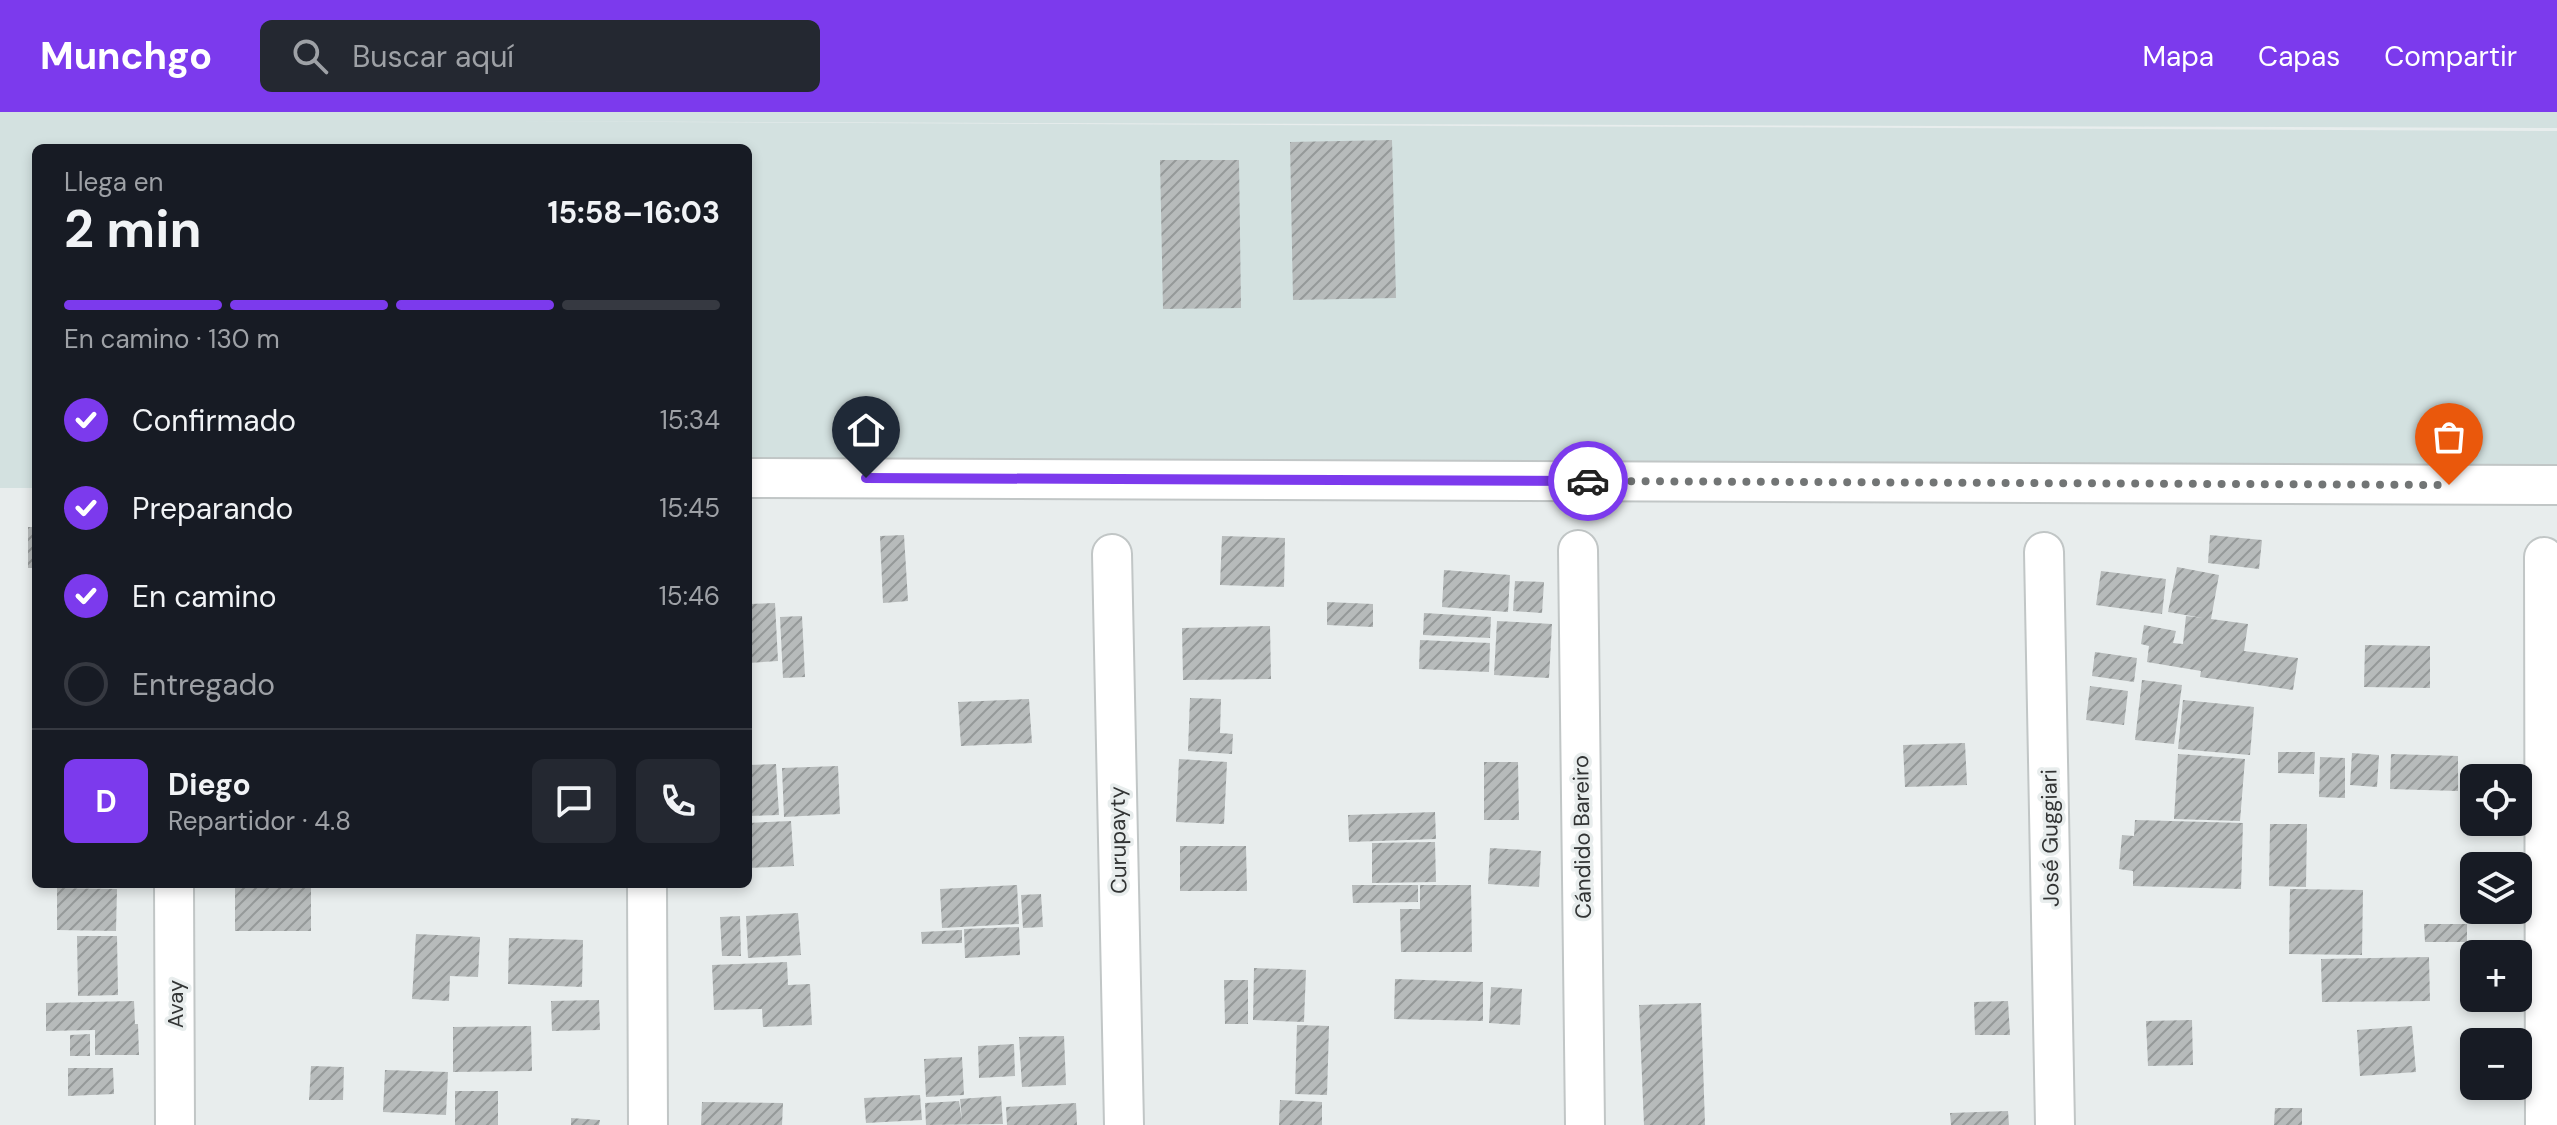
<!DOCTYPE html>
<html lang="es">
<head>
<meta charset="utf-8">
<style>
  :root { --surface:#171b24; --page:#242831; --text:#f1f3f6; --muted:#9ea1a6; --line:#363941; --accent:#7c3aed }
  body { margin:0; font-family:"DM Sans",sans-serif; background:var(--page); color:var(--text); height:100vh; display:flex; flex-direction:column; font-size:30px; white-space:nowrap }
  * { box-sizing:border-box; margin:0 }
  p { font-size:26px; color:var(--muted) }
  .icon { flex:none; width:44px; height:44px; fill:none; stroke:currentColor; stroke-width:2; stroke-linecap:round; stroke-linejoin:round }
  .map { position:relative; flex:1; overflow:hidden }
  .side { position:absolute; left:32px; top:32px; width:720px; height:744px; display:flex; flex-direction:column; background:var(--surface); border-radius:12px; box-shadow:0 4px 12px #0003 }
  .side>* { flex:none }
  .controls { position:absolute; left:2460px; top:652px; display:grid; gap:16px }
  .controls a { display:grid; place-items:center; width:72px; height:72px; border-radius:12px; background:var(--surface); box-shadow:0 4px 12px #0003; font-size:40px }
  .pin { position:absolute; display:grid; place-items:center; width:68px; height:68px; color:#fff; margin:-82px -34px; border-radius:50% 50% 50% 0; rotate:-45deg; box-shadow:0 0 8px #0007 }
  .pin .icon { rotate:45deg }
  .courier { position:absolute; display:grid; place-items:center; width:80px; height:80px; margin:-40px; border:6px solid #7c3aed; border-radius:50%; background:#fff; color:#222; box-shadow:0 2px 10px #0007 }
  .head em { font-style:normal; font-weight:700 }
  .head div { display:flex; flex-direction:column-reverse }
  .head { display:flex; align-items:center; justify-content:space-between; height:136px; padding:0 32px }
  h1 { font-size:52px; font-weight:700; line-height:60px }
  .bar { display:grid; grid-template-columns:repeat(4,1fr); gap:12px 8px; align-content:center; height:96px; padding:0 32px }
  .bar i { height:10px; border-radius:6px; background:var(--line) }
  .bar .selected { background:var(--accent) }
  .bar p { grid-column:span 4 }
  .line { display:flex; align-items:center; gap:20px; padding:0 32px; border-top:2px solid var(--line) }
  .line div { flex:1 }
  .round { display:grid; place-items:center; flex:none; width:84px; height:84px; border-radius:12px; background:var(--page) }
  ol { padding:0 32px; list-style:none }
  li { display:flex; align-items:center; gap:24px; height:88px }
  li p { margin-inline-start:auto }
  li .icon { padding:8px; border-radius:50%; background:var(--accent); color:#fff; stroke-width:4 }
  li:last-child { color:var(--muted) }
  li i { width:44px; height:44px; border:4px solid var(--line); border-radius:50% }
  header { display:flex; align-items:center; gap:48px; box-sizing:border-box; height:112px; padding:0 40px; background:var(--accent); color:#fff }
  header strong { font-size:38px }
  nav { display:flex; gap:44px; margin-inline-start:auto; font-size:28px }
  .search { width:560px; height:72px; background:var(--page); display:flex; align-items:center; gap:20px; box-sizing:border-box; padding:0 28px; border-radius:12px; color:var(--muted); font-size:30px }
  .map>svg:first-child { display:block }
  .built { fill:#d3e1e0 }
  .building { fill:url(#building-hatch) }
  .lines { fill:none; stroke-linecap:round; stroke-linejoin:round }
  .minor-casing { stroke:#c1c6c6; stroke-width:42 }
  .minor { stroke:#fff; stroke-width:38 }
  .done { stroke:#727575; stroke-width:8; stroke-dasharray:0 14.4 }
  .route { stroke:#7c3aed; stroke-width:10 }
  .labels { text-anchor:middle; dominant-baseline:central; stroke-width:7; stroke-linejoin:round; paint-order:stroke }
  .street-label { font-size:22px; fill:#323434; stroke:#e8eded }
</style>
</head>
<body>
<header>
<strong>Munchgo</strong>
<div class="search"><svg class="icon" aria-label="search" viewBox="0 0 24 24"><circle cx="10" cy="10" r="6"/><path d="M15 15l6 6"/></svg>Buscar aquí</div>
<nav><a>Mapa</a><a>Capas</a><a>Compartir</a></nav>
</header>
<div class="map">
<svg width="2557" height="1013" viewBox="0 0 2557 1013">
  <defs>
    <pattern id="building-hatch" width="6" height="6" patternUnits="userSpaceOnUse" patternTransform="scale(2)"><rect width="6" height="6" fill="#b7bbbb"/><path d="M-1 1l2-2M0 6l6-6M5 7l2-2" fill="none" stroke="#959999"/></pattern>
  </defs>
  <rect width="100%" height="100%" fill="#e8eded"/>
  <path class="built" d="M0,0H2557V16L431,9L2557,19V371L748,375V36H36V376H0Z"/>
  <path class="building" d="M1392,28L1396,186L1293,188L1290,30Z
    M1160,48H1239L1241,196L1163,197Z
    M28,415H36V456H28Z
    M904,423L908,489L883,491L880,424Z
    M2210,423L2262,428L2259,457L2208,451Z
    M1222,424L1285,426L1284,475L1220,473Z
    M2177,455L2219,463L2211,507L2248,512L2244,539L2298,546L2293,578L2200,565L2201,559L2147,550L2149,534L2141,532L2144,513L2176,519L2173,531L2183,532L2186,504L2203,506L2168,500Z
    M1444,458L1510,463L1508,500L1442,495Z
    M2101,459L2166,467L2162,502L2096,493Z
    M1515,469L1544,470L1542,501L1513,499Z
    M1327,490L1373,492V515L1327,513Z
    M775,491L778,549L748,551V492Z
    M1424,501L1491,505L1490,526L1423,523Z
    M802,504L805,565L783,566L780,505Z
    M1497,509L1552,512L1549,566L1494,563Z
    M1270,514L1271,567L1183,568L1182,516Z
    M1420,528L1490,531L1489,560L1419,557Z
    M2365,533L2430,534V576L2364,575Z
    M2095,540L2137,546L2134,570L2092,564Z
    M2142,568L2182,573L2174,632L2135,628Z
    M2090,574L2128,579L2124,613L2086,608Z
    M1190,586L1221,587L1220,621L1233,622L1232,642L1188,639Z
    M1029,587L1032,631L961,634L958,590Z
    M2183,588L2254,595L2250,643L2178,637Z
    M1965,631L1967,673L1905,675L1903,633Z
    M2278,640H2315L2314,662L2278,661Z
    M2352,641L2379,643L2377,675L2350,673Z
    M2178,642L2245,647L2240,709L2174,707Z
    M2391,642L2458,644V679L2390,677Z
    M2320,645L2345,646V686L2319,685Z
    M1179,647L1227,650L1224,712L1176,710Z
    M1484,650H1518L1519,708H1484Z
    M776,652L779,703L748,704V653Z
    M838,654L840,702L784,705L782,656Z
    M1435,700L1436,727L1349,730L1348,703Z
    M2135,708L2243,711L2241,777L2133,774V759L2119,757L2122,723L2134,724Z
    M791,709L794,754L748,756V711Z
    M2270,712H2307L2306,775L2269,774Z
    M1435,730L1436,770L1372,771V731Z
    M1180,734H1246L1247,779H1180Z
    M1490,736L1541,739L1539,775L1488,772Z
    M1017,773L1019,812L942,816L940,777Z
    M1352,773H1418V790L1353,791Z
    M1420,773H1471L1472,840H1401L1400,797H1420Z
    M235,775H311V819H235Z
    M57,776L117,777L116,819L57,818Z
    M2290,777L2363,778L2362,843L2289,842Z
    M2463,777L2474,778V798H2483L2482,808L2461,807Z
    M1041,782L1043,815L1023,816L1021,783Z
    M798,801L801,843L748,846L746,804Z
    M740,804L741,844H722L720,805Z
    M2424,812H2467V830H2425Z
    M1019,815L1020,843L965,846L964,817Z
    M962,818V831L922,832L921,820Z
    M416,822L480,825L478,865L450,864L449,889L412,887Z
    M77,824H117L118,883L78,884Z
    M509,826L583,828L582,875L508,872Z
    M2429,845L2430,889L2322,890L2321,847Z
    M787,850L788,873L810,872L812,913L763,915L762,897L714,898L712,853Z
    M1254,856L1306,858L1304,910L1253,908Z
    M1395,867L1483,870V909L1394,907Z
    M1224,868H1248V912H1225Z
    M1491,875L1522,877L1520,913L1489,911Z
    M599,888L600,918L552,919L551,889Z
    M134,889L135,912H138L139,943H95V918L46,919V891Z
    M2008,889L2010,923H1975L1974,890Z
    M1701,891L1705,1013H1644L1639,893Z
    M2192,908L2193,953L2148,954L2146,909Z
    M1297,913L1329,914L1327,983L1295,982Z
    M531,914L532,959L453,960V915Z
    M2412,914L2416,960L2360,964L2357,918Z
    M90,922V944H70V923Z
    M1064,924L1066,973L1022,975L1019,925Z
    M1014,932L1015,964L979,966L978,934Z
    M962,945L964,983L926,985L924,947Z
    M311,954L344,955L343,988H309Z
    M68,956H113L114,982L68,984Z
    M385,958L448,960L446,1003L383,1000Z
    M455,979H498V1013H455Z
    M920,983L922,1008L866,1011L864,986Z
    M1001,984L1003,1012L926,1013L925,991L959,989L962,1009L960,987Z
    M1280,988L1322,990V1013H1279Z
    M702,990L783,991L782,1013H701Z
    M1076,991L1077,1013H1007L1006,995Z
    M2275,996H2302V1013H2274Z
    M2008,999L2009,1013H1951L1950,1001Z
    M571,1006L600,1008L599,1013H571Z"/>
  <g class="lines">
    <defs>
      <path id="minor" d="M748,366L2557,373
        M1578,438L1585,1013
        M2044,440L2055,1013
        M1112,442L1124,1013
        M2544,445L2545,1013
        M174,772L175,1013
        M647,772L648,1013"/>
    </defs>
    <use href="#minor" class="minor-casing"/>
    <use href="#minor" class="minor"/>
  </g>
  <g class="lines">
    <path class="done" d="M1588,369L2449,373"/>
    <path class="route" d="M866,366L1588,369"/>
  </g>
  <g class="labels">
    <g class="street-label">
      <text transform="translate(1582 725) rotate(-91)">Cándido Bareiro</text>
      <text transform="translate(2050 726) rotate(-91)">José Guggiari</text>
      <text transform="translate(1118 728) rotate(-91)">Curupayty</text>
      <text transform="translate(175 892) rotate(-90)">Avay</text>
    </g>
  </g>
</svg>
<div class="controls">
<a><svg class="icon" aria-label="locate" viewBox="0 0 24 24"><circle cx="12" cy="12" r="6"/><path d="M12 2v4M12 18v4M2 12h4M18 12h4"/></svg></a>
<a><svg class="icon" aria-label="layers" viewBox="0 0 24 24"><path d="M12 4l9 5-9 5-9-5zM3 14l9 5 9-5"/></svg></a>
<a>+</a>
<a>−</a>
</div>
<div class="pin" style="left:2449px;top:373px;background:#ea580c"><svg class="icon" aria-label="bag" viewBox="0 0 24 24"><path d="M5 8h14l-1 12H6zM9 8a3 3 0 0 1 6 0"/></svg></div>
<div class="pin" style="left:866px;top:366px;background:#1f2937"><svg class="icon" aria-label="home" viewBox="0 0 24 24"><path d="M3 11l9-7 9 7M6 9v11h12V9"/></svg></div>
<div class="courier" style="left:1588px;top:369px"><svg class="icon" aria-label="car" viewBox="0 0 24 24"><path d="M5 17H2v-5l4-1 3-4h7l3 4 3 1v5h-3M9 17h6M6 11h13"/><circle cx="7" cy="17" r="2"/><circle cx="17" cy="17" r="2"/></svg></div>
<section class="side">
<div class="head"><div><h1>2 min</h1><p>Llega en</p></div><em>15:58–16:03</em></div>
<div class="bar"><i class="selected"></i><i class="selected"></i><i class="selected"></i><i></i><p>En camino · 130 m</p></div>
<ol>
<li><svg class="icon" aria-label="check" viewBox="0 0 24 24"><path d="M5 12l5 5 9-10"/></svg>Confirmado<p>15:34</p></li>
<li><svg class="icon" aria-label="check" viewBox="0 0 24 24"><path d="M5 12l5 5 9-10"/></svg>Preparando<p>15:45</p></li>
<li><svg class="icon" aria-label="check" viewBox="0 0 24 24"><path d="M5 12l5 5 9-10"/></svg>En camino<p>15:46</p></li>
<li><i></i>Entregado</li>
</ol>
<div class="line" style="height:144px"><b class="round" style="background:var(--accent);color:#fff">D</b><div><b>Diego</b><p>Repartidor · 4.8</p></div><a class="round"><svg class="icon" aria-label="chat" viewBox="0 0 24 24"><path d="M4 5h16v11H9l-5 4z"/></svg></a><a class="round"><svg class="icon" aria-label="phone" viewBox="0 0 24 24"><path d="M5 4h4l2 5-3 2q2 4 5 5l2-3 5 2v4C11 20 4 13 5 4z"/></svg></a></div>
</section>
</div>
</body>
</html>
